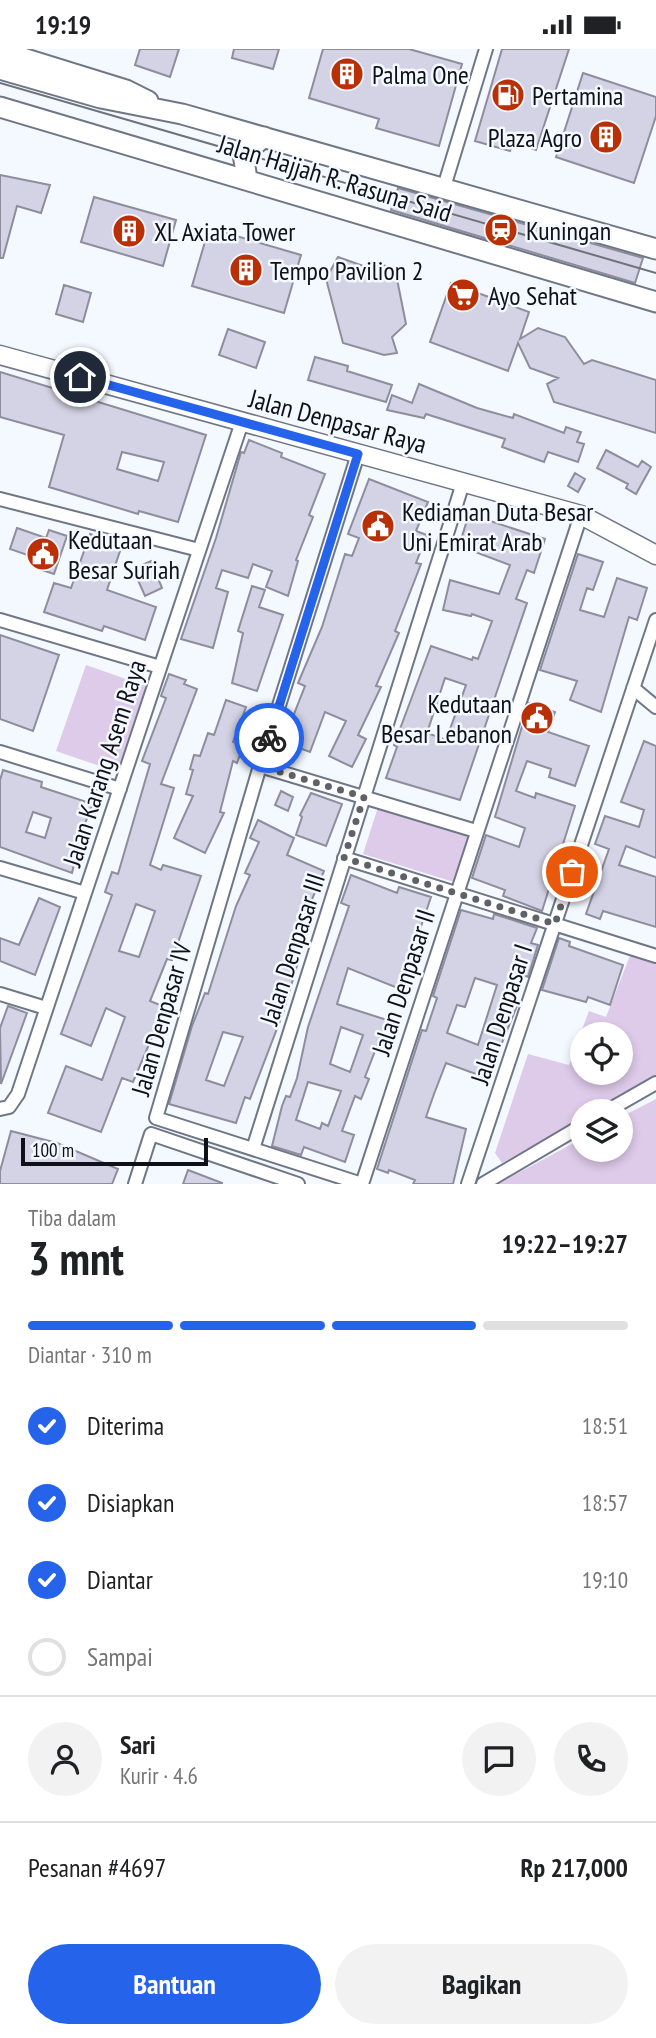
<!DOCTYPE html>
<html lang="id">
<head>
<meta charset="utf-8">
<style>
  :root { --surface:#fff; --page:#f2f2f2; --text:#202124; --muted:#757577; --line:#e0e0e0; --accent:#2563eb }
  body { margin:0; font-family:"PT Sans Narrow",sans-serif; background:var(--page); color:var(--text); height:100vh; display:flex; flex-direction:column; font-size:26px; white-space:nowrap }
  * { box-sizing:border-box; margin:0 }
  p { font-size:23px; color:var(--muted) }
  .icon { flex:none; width:38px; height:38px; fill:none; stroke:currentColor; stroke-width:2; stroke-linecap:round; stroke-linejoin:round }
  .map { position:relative; height:1135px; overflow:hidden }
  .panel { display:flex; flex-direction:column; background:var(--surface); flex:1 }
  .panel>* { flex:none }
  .tools { position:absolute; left:570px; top:973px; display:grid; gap:14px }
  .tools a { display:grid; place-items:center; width:63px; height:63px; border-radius:50%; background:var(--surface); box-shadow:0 4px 10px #0003; font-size:35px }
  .scale { position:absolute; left:21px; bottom:18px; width:187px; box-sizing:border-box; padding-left:7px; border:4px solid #0e1117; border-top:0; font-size:19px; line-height:24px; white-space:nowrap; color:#0e1117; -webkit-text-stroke:5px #f4f8ff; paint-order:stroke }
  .pin { position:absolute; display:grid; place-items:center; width:60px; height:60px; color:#fff; margin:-30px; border:4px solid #fff; border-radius:50%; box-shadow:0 2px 7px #0007 }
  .courier { position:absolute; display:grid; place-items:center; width:70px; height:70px; margin:-35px; border:5px solid #2563eb; border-radius:50%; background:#fff; color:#222; box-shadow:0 2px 9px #0007 }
  .head em { font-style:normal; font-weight:600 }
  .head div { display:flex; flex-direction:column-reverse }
  .head { display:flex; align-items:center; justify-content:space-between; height:119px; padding:0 28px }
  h1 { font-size:46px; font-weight:600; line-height:52px }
  .bar { display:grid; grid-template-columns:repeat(4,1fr); gap:10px 7px; align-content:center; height:84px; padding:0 28px }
  .bar i { height:9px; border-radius:5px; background:var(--line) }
  .bar .active { background:var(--accent) }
  .bar p { grid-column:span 4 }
  .line { display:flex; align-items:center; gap:18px; padding:0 28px; border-top:2px solid var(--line) }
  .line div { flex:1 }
  .round { display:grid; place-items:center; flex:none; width:74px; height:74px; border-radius:37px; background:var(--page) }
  ol { padding:0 28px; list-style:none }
  li { display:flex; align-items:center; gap:21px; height:77px }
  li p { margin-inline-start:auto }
  li .icon { padding:7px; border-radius:50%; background:var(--accent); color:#fff; stroke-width:4 }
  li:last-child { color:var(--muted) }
  li i { width:38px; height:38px; border:4px solid var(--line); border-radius:50% }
  .button { display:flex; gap:14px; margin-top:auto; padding:14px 28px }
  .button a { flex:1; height:80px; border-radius:42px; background:var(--accent); color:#fff; font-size:28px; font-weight:600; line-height:80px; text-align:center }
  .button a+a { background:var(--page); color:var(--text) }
  .status { display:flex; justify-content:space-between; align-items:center; height:49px; padding:0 35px; background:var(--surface); direction:ltr }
  .status svg { height:19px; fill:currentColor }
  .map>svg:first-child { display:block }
  .green { fill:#decae9; fill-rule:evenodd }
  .building { fill:#d3d3e5; stroke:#8e8d9e; stroke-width:2; fill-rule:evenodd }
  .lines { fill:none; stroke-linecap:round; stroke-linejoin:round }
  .street-casing { stroke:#6f7786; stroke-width:16 }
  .secondary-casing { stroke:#6f7786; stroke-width:21 }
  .primary-casing { stroke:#6f7786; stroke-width:23 }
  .street { stroke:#fff; stroke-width:12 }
  .secondary { stroke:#fff; stroke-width:18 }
  .primary { stroke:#fff; stroke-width:19 }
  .tram { stroke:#6f7278; stroke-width:2 }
  .done { stroke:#5e6268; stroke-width:7; stroke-dasharray:0 12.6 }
  .route { stroke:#2563eb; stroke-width:9 }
  .labels { text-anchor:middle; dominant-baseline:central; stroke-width:5; stroke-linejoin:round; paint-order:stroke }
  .poi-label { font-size:26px; fill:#0e1117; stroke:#f4f8ff; text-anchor:start }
  .street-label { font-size:26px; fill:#0e1117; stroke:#f4f8ff }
</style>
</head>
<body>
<div class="status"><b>19:19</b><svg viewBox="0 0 49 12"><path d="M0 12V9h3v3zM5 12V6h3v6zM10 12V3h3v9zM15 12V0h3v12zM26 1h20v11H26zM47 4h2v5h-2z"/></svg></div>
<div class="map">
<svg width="656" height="1135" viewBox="0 0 656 1135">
  <rect width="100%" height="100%" fill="#f4f8ff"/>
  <path class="green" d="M86,616L146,637L117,723L56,702Z
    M379,755L470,783L454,833L363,805Z
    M631,904L656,913V1028L594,1062H583V1069L502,1114L495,1104L528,1005L569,1016L589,962L606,968ZM583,985H621V1024H583Z
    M656,1050V1135H498L583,1089V1101H621V1068Z"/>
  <path class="building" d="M140,0H179L170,28L135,16Z
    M234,0H279L273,20L232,9Z
    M323,0H409L462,15L439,97L376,79L379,70L309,49Z
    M502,0H569L536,101L513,93L510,102L475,92Z
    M583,24L656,48V67L634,134L556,108Z
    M0,126L50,136L41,164L17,157L3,209H0Z
    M398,139L643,209L635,234L391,161Z
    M94,148L176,171L163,217L81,193Z
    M209,179L301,206L284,264L192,237Z
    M338,208L366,218L374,213L395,220L406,275L392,288L397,304L384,306L343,294L326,230Z
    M451,234L529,263L520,290L538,279L565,288L584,315L592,311L656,331V384L554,353L547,335L558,329L530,319L518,294L508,322L430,293Z
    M64,236L91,244L83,273L56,265Z
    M228,280L265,293L256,319L219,306Z
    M315,308L348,317L347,322L392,336L386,353L308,331Z
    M0,323L206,386L178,473L139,462L138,465L49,438L64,386L0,368ZM122,403L164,413L158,432L117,420Z
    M419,335L477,359L513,369L514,365L564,384L566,378L581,383L577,393L584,395L578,413L548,403L544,413L502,398L505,390L426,365L424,369L387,361L392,346L412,354Z
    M249,391L282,404L281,408L325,425L309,466L313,468L296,511L298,512L288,547L266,538L272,522L253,515L248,529L222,521L216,539L228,543L213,599L181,590L216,489L241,403L244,404Z
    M606,401L638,418L642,412L651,418L636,445L626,439L628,435L597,419Z
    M575,424L585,430L578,443L568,437Z
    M369,430L428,453L416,482L427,486L416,514L421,515L395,582L399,584L376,637L381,638L358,686L366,690L352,718L329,707L346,672L325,663L310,703L283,693L305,637L298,634L322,578L345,505L352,507L359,489L348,485Z
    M469,465L545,490L534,524L527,521L516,550L527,554L460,751L386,729L397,698L394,696L431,597L472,611L473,608L478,610L492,572L472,565L471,567L443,561L450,531L499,545L510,516L459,497ZM445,629L466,636L446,691L427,684Z
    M17,479L46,489L49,481L67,487L54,525L36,519L39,510L10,500Z
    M90,485L122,496L107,541L156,558L145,591L104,577L102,582L44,563L54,534L71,539Z
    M578,505L603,513L593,541L587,539L580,561L604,568L617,529L647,539L637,571L629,568L601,663L570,651L577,632L540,621Z
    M151,512L162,539L145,547L133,520Z
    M252,537L265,541L259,558L283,566L257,642L232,634L243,584L238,582Z
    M0,586L59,606L33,682L0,670Z
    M169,625L186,631L184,635L197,640L161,735L174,739L150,816L161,821L163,816L201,827L172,911L167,910L150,952L165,958L133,1033L122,1029L101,1083L48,1064L66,1017L102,1031L125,968L106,959L91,997L61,985L112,846L105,843L112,823L118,825L150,715L142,712L166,649L161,647ZM136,855L155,862L139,908L119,902Z
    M226,651L246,658L233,693L243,697L237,714L233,712L220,763L224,764L205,804L174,789L193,747L186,745L193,721L190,720L194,706L200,707L208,684L214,686Z
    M529,654L555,663L548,683L589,697L575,737L549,728L551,720L527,712L516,742L535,749L536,744L575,757L542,862L503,847L505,841L472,829L486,786L519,798L525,779L495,768Z
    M644,692L656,697V809L626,797L619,816L656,828V878L603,862L600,870L586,865L609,800L595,795L605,767L639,778L644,761L621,753Z
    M3,721L42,733L41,738L93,755L83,779L72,824L0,798V731ZM33,763L51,769L45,789L26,783Z
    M281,742L293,748L288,762L275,756Z
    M311,744L342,755L326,797L296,786L302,768L300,766Z
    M258,771L294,789L287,806L324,822L310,855L315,856L283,964L250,1050L245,1048L236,1074L169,1055L192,977L205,944L208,945L236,857L250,826L245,824L259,793L250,789ZM223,983L243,988L224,1037L206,1031Z
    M351,826L397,844L399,838L431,848L400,940L348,919L337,955L387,971L365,1028L369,1030L361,1050L355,1047L342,1082L354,1086L345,1113L304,1098L301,1106L272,1097L282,1057L286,1047L290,1048L297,1029L308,978L349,857L341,854ZM341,978L363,986L350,1023L330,1015ZM308,1033L341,1042L328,1077L322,1074L320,1080L296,1071Z
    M39,849L60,858L35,926L0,912V889L19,896Z
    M461,861L493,870L494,865L537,879L531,894L538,896L528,928L520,925L510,954L517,957L499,1001L495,999L484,1028L446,1014L434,1045L426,1068L466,1080L453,1135H413L415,1131L389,1121L388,1124L377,1120L422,981L426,982L437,949L433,947ZM475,929L497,936L478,996L447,984L457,956L465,958Z
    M559,889L570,893L569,897L623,916L610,956L588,948L586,953L542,941Z
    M8,957L27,964L1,1035L0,979Z
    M11,1082L57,1094L118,1120L112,1135H0V1122Z
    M188,1121L222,1134V1135H183Z"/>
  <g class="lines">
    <defs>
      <path id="street" d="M444,138L486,0
        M358,405L260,717L156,1069L362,1135
        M0,450L199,501
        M0,571L160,618
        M633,639L656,658
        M0,703L120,740
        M260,717L476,782
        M344,809L656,907
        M0,819L85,844
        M0,945L46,959
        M0,1060L9,1058L18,1045L242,373
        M607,1062L656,1034
        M253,1100L463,434
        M135,1135L151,1085L298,1135
        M362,1135L581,466
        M468,1135L656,571
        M483,1135L583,1076"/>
      <path id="secondary" d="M0,306L581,466L656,506"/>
      <path id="primary" d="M0,2L126,41L148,52
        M0,20L101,49L182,65L656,200
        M0,58L656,253
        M247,130L243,105L264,88"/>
    </defs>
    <use href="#street" class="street-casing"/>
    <use href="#secondary" class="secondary-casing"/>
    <use href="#primary" class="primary-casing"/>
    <use href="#street" class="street"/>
    <use href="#secondary" class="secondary"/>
    <use href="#primary" class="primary"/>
    <path class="tram" d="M0,34L656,224"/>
  </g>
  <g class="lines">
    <path class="done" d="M269,689L260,717L364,748L344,809L555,875L572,823"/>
    <path class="route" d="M80,328L358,405L269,689"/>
  </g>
  <defs>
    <symbol id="building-disc" viewBox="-11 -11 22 22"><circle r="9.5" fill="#b92f06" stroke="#f4f8ff"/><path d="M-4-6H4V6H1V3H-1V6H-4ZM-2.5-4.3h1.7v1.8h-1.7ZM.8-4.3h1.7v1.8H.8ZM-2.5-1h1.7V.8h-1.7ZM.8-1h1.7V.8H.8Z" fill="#fff"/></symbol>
    <symbol id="fuel-disc" viewBox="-11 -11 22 22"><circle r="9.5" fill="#b92f06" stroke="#f4f8ff"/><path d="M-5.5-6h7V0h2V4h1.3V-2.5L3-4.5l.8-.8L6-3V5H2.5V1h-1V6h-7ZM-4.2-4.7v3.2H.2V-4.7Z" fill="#fff"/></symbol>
    <symbol id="station-disc" viewBox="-11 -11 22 22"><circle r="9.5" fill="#b92f06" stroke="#f4f8ff"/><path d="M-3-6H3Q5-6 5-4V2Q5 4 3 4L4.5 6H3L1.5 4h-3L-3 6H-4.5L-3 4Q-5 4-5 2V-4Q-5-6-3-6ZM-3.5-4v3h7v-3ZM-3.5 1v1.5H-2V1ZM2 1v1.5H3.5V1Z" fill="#fff"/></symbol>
    <symbol id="supermarket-disc" viewBox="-11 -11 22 22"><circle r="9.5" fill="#b92f06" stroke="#f4f8ff"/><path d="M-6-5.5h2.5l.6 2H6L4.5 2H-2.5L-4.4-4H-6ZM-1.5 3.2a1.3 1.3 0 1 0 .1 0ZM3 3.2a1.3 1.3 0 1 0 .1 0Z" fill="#fff"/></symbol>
    <symbol id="civic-disc" viewBox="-11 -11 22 22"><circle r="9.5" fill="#b92f06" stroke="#f4f8ff"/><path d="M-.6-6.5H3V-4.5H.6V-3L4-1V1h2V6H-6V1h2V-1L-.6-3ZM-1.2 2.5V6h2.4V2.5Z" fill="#fff"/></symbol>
  </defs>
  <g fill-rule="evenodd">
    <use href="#building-disc" x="328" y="6" width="38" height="38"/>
    <use href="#fuel-disc" x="489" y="27" width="38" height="38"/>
    <use href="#building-disc" x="587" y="69" width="38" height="38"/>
    <use href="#station-disc" x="482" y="162" width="38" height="38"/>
    <use href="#building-disc" x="110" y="163" width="38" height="38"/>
    <use href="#building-disc" x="227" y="202" width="38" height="38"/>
    <use href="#supermarket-disc" x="444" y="227" width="38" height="38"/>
    <use href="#civic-disc" x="359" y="458" width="38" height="38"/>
    <use href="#civic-disc" x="24" y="486" width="38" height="38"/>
    <use href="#civic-disc" x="518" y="650" width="38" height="38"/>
  </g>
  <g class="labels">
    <g class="poi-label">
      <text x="372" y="25">Palma One</text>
      <text x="532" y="46">Pertamina</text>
      <text x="582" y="88" text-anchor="end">Plaza Agro</text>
      <text x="526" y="181">Kuningan</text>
      <text x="154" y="182">XL Axiata Tower</text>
      <text x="270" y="221">Tempo Pavilion 2</text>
      <text x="488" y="246">Ayo Sehat</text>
      <text x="402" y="462">Kediaman Duta Besar<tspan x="402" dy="30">Uni Emirat Arab</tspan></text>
      <text x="68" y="490">Kedutaan<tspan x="68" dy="30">Besar Suriah</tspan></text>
      <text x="512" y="654" text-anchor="end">Kedutaan<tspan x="512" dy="30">Besar Lebanon</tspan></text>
    </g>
    <g class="street-label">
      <text transform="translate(335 129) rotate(17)">Jalan Hajjah R. Rasuna Said</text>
      <text transform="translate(338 372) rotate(15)">Jalan Denpasar Raya</text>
      <text transform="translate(104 714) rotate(-72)">Jalan Karang Asem Raya</text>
      <text transform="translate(292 900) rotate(-72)">Jalan Denpasar III</text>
      <text transform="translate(403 933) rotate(-72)">Jalan Denpasar II</text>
      <text transform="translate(501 965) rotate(-72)">Jalan Denpasar I</text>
      <text transform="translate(161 970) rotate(-74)">Jalan Denpasar IV</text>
    </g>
  </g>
</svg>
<div class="tools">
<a><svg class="icon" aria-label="locate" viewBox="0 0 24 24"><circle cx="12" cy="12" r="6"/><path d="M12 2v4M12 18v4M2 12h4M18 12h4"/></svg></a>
<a><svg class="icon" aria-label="layers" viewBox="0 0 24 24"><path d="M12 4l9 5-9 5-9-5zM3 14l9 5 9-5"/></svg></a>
</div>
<div class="scale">100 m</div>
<div class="pin" style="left:572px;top:823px;background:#ea580c"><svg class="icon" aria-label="bag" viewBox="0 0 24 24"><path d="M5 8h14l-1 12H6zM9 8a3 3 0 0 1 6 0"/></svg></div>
<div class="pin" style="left:80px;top:328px;background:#1f2937"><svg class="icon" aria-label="home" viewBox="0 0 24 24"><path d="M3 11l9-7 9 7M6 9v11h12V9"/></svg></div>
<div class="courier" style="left:269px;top:689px"><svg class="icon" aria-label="bike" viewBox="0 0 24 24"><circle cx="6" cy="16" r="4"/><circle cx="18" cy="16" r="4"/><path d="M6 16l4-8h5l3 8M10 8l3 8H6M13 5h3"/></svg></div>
</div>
<section class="panel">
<div class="head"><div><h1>3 mnt</h1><p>Tiba dalam</p></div><em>19:22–19:27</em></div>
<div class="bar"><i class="active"></i><i class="active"></i><i class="active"></i><i></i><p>Diantar · 310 m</p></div>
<ol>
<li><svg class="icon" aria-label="check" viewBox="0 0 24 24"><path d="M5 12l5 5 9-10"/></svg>Diterima<p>18:51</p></li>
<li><svg class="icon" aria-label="check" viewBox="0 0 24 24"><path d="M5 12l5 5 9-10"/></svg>Disiapkan<p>18:57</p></li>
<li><svg class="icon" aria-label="check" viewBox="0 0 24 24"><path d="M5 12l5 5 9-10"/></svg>Diantar<p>19:10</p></li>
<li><i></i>Sampai</li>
</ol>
<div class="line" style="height:126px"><a class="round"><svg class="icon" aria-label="person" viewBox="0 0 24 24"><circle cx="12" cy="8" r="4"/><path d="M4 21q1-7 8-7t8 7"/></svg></a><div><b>Sari</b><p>Kurir · 4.6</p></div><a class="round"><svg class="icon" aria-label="chat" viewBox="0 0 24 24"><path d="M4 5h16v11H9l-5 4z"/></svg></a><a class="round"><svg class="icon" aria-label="phone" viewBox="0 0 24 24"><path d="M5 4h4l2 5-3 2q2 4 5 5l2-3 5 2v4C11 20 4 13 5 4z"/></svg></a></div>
<div class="line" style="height:91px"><div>Pesanan #4697</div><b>Rp 217,000</b></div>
<div class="button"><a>Bantuan</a><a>Bagikan</a></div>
</section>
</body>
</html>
